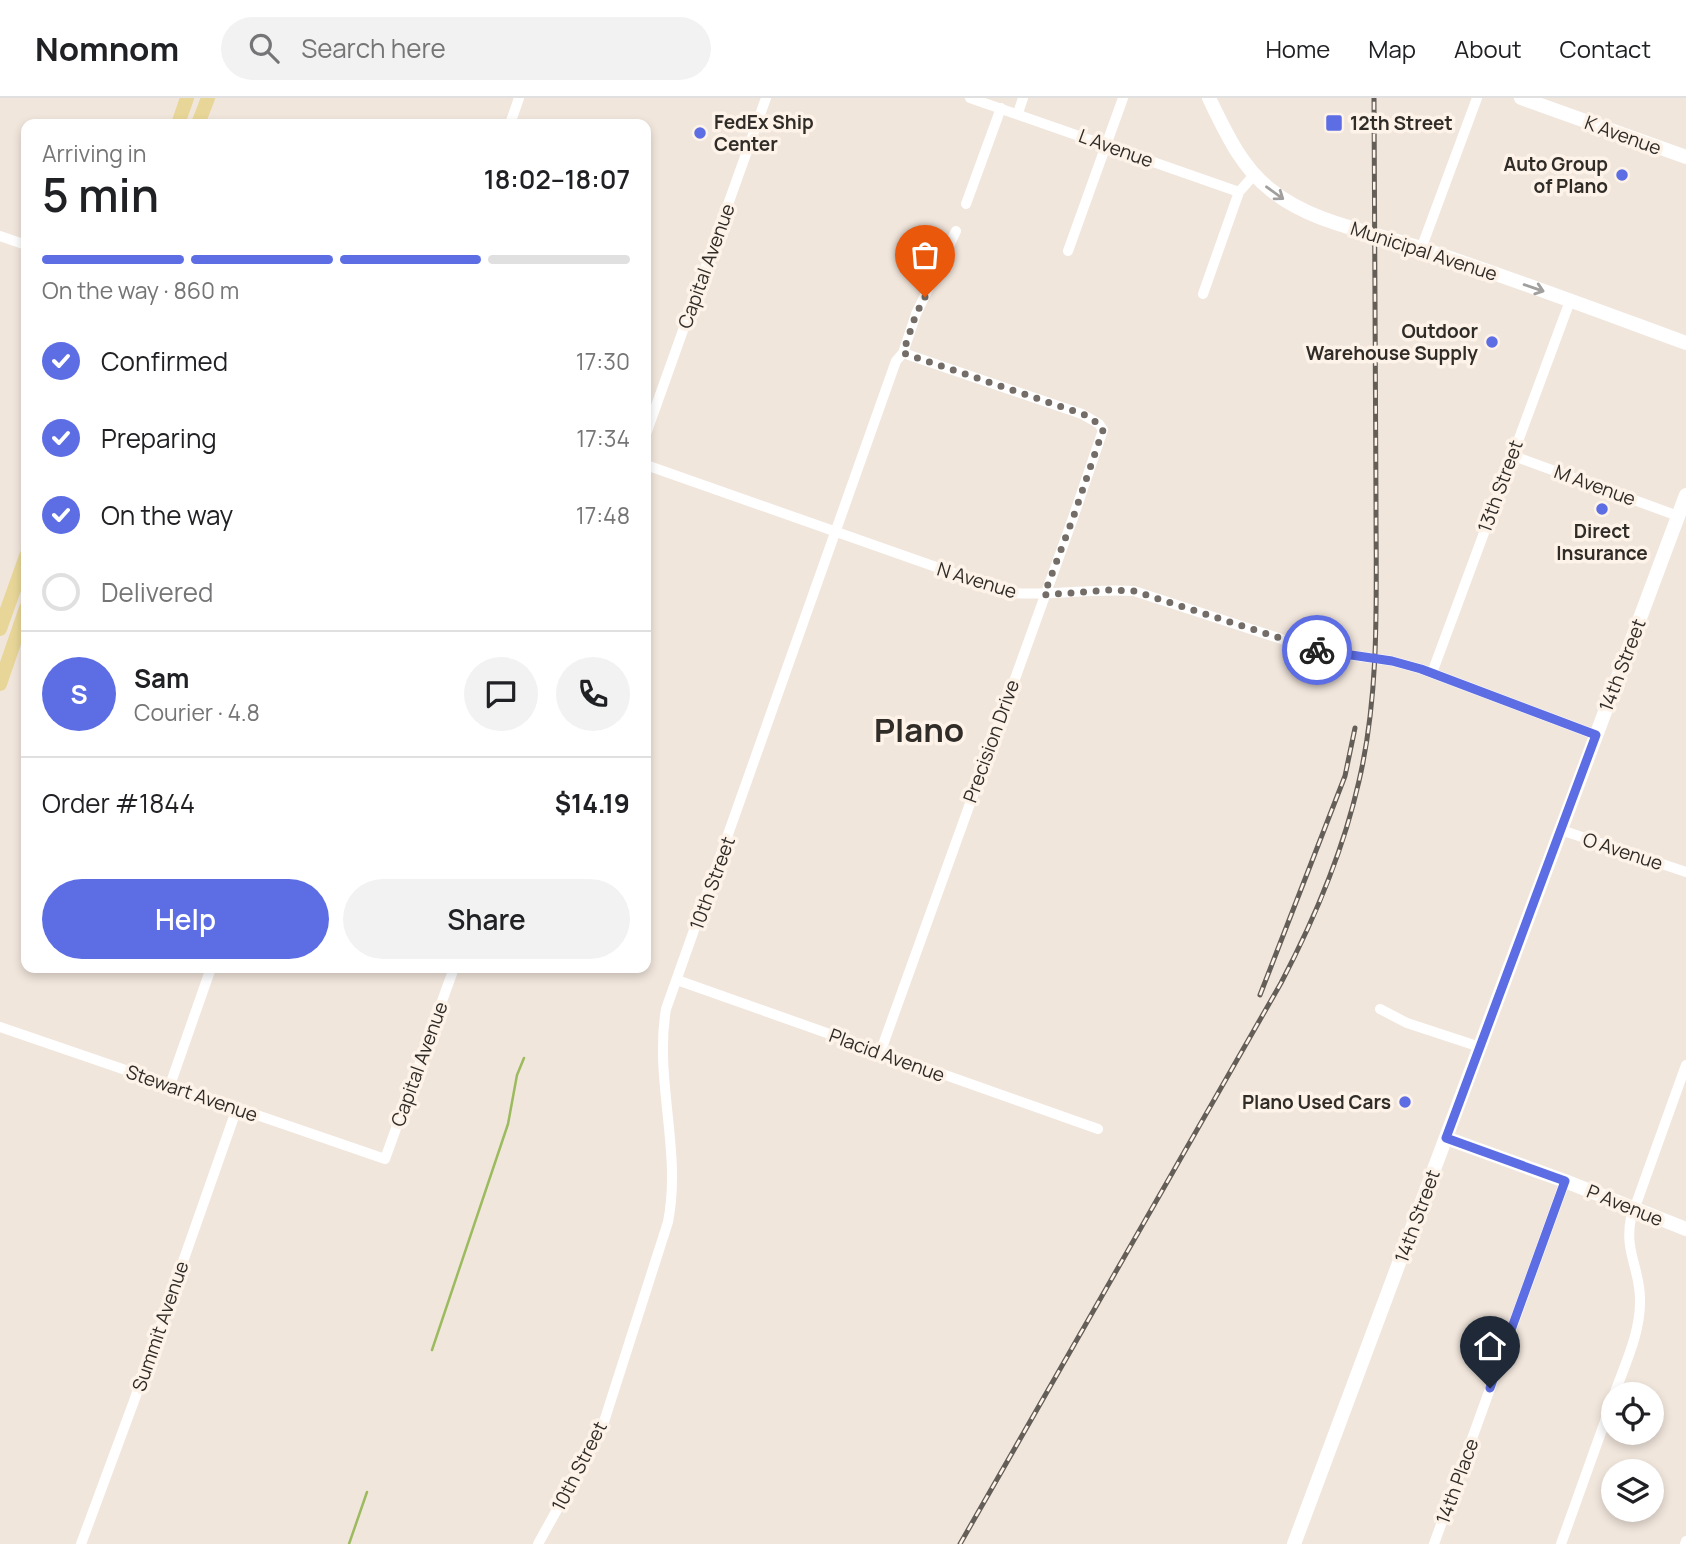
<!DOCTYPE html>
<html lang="en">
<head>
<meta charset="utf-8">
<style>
  :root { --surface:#fff; --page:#f2f2f2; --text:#202124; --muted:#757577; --line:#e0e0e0; --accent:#5d6de4 }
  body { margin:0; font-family:Manrope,sans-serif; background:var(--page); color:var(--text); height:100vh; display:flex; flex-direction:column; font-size:26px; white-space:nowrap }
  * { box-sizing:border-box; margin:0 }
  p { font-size:23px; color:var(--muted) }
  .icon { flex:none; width:38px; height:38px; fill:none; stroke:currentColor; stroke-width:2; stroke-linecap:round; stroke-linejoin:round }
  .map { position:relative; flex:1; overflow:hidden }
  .details { position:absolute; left:21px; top:21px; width:630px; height:854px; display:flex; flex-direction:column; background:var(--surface); border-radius:14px; box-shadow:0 4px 10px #0003 }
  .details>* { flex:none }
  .tools { position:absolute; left:1601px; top:1284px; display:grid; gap:14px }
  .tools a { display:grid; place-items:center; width:63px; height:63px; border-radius:50%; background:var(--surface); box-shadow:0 4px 10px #0003; font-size:35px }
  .pin { position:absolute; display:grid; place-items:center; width:60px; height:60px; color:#fff; margin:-72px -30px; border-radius:50% 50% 50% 0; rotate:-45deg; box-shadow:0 0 7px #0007 }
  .pin .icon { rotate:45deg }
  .courier { position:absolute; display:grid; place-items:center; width:70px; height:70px; margin:-35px; border:5px solid #5d6de4; border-radius:50%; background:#fff; color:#222; box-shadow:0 2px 9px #0007 }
  .head em { font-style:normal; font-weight:600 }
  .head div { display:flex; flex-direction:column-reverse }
  .head { display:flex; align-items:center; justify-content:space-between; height:119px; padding:0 21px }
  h1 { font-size:46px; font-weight:600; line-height:52px }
  .bar { display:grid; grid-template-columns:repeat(4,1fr); gap:10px 7px; align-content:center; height:84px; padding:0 21px }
  .bar i { height:9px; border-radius:5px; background:var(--line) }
  .bar .on { background:var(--accent) }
  .bar p { grid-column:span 4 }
  .line { display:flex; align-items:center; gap:18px; padding:0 21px; border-top:2px solid var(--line) }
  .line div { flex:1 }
  .round { display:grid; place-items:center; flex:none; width:74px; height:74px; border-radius:37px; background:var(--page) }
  ol { padding:0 21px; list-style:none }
  li { display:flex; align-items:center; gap:21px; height:77px }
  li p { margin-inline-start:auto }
  li .icon { padding:7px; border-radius:50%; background:var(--accent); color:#fff; stroke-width:4 }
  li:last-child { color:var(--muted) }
  li i { width:38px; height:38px; border:4px solid var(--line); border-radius:50% }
  .cta { display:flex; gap:14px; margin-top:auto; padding:14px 21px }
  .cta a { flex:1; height:80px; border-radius:42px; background:var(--accent); color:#fff; font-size:28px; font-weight:600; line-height:80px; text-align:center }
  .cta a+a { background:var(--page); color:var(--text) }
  header { display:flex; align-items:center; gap:42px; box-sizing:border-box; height:98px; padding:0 35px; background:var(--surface); border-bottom:2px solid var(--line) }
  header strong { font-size:33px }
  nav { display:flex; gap:38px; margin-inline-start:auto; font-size:24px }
  .search { width:490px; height:63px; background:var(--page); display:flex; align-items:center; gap:18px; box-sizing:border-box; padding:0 24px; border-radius:38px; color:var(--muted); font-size:26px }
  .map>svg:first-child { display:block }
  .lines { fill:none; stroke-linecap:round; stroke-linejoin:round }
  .stream { stroke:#9cba5e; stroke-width:2.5 }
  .street { stroke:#fff; stroke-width:10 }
  .secondary { stroke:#fff; stroke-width:14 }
  .primary { stroke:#e8d698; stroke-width:14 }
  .rail-casing { stroke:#645e58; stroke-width:5 }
  .rail { stroke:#fef3e9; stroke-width:2.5; stroke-dasharray:8; stroke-linecap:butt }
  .oneway { stroke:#a2a09e }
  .done { stroke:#746d67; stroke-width:7; stroke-dasharray:0 12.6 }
  .route { stroke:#5d6de4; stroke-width:9 }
  .poi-dot { fill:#5d6de4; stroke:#fef3e9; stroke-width:2.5 }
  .labels { text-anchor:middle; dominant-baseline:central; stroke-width:7; stroke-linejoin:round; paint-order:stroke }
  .poi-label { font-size:19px; font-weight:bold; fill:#302c28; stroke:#fef3e9; text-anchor:end }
  .street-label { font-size:19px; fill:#302c28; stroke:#fef3e9 }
  .town-label { font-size:33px; font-weight:bold; fill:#302c28; stroke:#fef3e9 }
</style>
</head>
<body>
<header>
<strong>Nomnom</strong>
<div class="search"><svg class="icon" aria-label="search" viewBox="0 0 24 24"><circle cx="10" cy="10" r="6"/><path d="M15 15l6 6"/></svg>Search here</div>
<nav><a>Home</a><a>Map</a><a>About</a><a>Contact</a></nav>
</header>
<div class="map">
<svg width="1686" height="1446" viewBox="0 0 1686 1446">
  <rect width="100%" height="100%" fill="#f1e6dc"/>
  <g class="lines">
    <path class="stream" d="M432,1252L508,1026L517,977L524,960
      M349,1446L367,1394"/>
    <path class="street" d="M970,0L1239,94L1254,77
      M1018,15L1023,0
      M510,26L519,0
      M966,106L1001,10
      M0,138L26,147
      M1421,151L1477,0
      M1068,153L1123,0
      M1203,196L1239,94
      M646,336L766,0
      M1511,357L1678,418
      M646,367L1010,495C1052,498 1093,490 1134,493L1315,552L1392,563L1421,571L1596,637
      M1432,575L1570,203
      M1561,732L1686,774
      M677,882L1098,1031
      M1380,911L1407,925L1480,949
      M0,929L385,1061L454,870
      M880,955L1073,420L1103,332L1099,326L1082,316L903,255
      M170,987L211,870
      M1614,1297C1625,1266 1641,1234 1640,1201C1640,1171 1624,1153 1631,1120L1686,967
      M81,1446L134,1303L237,1010
      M538,1446L602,1330L668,1124C682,1053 654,982 666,911L896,263L903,255L916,216L956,133
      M1434,1446L1565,1083
      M1561,1446L1614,1298
      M1685,1446L1686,1443"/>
    <path class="secondary" d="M1209,0C1225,33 1241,69 1271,92C1310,124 1367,133 1414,148C1506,178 1596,212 1686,245
      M1521,0L1686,59
      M1446,1040L1565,1083L1686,1131
      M1294,1446L1686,397"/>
    <path class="primary" d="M178,26L187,0
      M198,26L208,0
      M0,531L26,458
      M0,586L26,510"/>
    <defs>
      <path id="rail" d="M1260,897L1345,678L1355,630
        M960,1446L1281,885C1315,820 1343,754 1359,683C1380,593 1376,499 1376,408C1376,272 1374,136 1374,0"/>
    </defs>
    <use href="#rail" class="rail-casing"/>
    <use href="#rail" class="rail"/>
  </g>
  <defs><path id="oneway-shaft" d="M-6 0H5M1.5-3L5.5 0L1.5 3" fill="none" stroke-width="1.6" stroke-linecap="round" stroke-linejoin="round" transform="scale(1.75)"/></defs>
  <g class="oneway">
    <use href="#oneway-shaft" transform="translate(1275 95) rotate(36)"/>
    <use href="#oneway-shaft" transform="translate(1534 190) rotate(19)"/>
  </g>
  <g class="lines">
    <path class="done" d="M925,199L916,216L903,255L1083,316L1099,326L1103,332L1073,420L1044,497L1108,492L1134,493L1317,552"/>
    <path class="route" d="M1317,552L1392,563L1421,571L1596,637L1446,1040L1565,1083L1490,1290"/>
  </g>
  <g class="poi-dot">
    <rect x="1325" y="16" width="18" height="18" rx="3.5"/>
    <circle cx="700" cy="35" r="7"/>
    <circle cx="1622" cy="77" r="7"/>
    <circle cx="1492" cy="244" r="7"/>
    <circle cx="1602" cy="411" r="7"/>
    <circle cx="1405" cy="1004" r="7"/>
  </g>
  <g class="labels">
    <g class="poi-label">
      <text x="714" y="24" text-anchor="start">FedEx Ship<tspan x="714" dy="22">Center</tspan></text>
      <text x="1350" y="25" text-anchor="start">12th Street</text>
      <text x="1608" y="66">Auto Group<tspan x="1608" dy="22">of Plano</tspan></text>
      <text x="1478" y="233">Outdoor<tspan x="1478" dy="22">Warehouse Supply</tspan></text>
      <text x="1602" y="433" text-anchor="middle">Direct<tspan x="1602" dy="22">Insurance</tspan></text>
      <text x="1391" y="1004">Plano Used Cars</text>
    </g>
    <g class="street-label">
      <text transform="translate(1623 37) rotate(20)">K Avenue</text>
      <text transform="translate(1116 50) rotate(20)">L Avenue</text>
      <text transform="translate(1424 153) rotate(18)">Municipal Avenue</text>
      <text transform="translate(706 168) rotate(-70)">Capital Avenue</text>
      <text transform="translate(1595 387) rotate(20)">M Avenue</text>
      <text transform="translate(1500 388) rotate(-70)">13th Street</text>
      <text transform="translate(977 482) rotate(17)">N Avenue</text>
      <text transform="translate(1622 567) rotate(-69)">14th Street</text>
      <text transform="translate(991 643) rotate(-70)">Precision Drive</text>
      <text transform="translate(1623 753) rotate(18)">O Avenue</text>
      <text transform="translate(712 785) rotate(-70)">10th Street</text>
      <text transform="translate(887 957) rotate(20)">Placid Avenue</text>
      <text transform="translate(419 966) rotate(-70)">Capital Avenue</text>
      <text transform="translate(192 995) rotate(19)">Stewart Avenue</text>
      <text transform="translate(1625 1107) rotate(22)">P Avenue</text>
      <text transform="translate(1417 1118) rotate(-70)">14th Street</text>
      <text transform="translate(160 1228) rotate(-71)">Summit Avenue</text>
      <text transform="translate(579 1368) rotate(-63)">10th Street</text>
      <text transform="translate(1457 1383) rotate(-70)">14th Place</text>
    </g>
    <g class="town-label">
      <text x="919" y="631">Plano</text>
    </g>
  </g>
</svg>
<div class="tools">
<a><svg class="icon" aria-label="locate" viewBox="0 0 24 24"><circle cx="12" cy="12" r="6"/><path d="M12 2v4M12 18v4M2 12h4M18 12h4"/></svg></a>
<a><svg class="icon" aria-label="layers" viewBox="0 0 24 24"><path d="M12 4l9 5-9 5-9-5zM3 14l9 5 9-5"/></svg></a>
</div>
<div class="pin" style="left:925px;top:199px;background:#ea580c"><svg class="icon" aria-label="bag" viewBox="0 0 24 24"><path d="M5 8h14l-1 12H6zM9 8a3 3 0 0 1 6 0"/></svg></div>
<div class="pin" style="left:1490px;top:1290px;background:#1f2937"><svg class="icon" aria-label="home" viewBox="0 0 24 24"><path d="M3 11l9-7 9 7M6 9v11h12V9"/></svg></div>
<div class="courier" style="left:1317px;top:552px"><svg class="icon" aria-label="bike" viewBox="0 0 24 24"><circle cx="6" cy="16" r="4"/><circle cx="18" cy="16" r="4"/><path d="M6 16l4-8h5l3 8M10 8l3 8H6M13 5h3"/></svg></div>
<section class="details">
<div class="head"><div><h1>5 min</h1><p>Arriving in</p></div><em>18:02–18:07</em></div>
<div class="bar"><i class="on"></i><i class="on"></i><i class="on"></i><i></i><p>On the way · 860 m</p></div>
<ol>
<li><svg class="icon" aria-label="check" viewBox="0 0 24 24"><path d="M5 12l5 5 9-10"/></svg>Confirmed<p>17:30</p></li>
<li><svg class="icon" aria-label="check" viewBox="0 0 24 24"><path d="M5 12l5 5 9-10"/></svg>Preparing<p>17:34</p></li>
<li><svg class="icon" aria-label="check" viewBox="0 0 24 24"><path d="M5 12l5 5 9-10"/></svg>On the way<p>17:48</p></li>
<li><i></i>Delivered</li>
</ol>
<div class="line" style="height:126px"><b class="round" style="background:var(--accent);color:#fff">S</b><div><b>Sam</b><p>Courier · 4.8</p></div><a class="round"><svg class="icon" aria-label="chat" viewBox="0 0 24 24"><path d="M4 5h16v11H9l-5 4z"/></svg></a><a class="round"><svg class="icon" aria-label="phone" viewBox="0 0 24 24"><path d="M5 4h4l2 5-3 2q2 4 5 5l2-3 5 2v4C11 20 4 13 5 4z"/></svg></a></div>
<div class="line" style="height:91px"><div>Order #1844</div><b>$14.19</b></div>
<div class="cta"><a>Help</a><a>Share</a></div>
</section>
</div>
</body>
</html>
